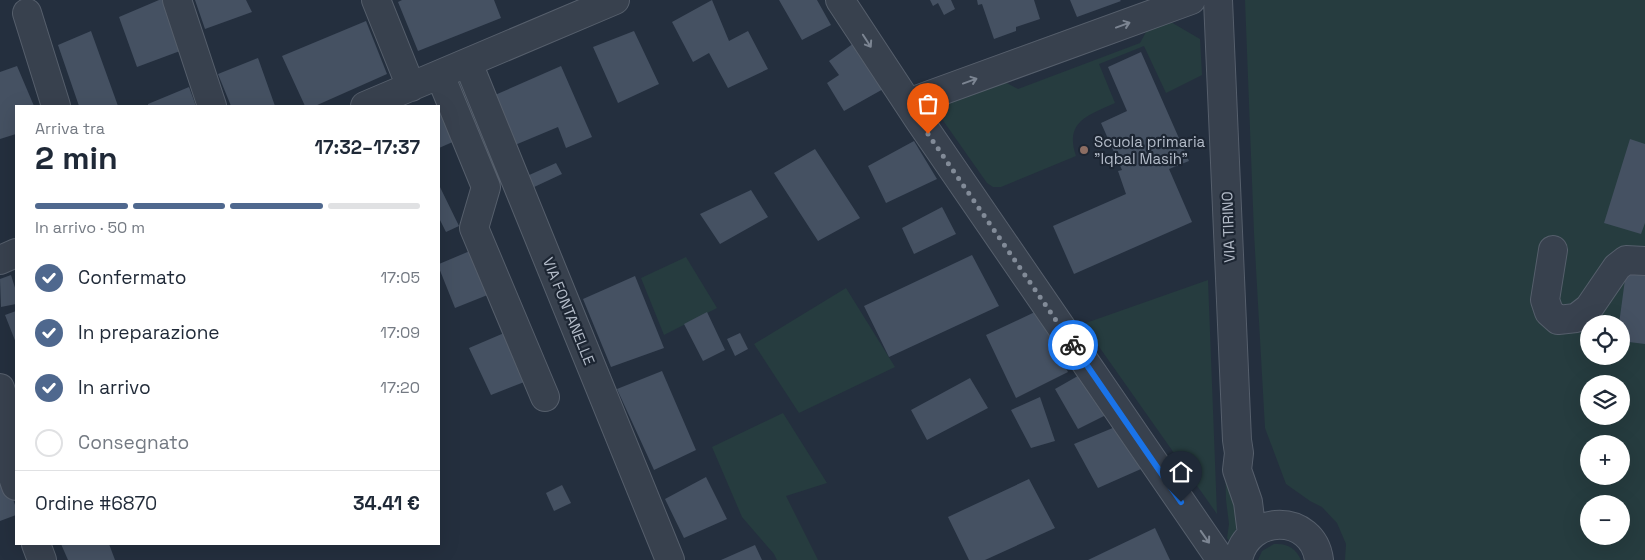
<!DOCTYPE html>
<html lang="it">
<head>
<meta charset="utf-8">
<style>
  :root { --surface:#fff; --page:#f2f2f3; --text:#1f2937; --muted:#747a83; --line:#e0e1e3; --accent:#4f688e }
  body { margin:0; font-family:"Space Grotesk",sans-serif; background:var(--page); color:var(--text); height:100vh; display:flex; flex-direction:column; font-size:19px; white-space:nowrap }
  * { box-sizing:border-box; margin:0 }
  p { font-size:16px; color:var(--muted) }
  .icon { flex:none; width:28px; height:28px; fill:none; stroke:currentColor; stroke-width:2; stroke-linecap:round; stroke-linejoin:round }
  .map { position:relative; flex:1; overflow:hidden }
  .panel { position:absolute; left:15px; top:105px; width:425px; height:440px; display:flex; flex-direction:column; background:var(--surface); border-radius:0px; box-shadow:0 5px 20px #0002 }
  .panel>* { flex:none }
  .tools { position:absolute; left:1580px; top:315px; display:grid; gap:10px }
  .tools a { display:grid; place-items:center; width:50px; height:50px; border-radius:50%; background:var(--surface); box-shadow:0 5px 20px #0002; font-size:25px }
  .pin { position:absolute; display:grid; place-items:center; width:42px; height:42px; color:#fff; margin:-51px -21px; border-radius:50% 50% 50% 0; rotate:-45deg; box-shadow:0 0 5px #0007 }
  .pin .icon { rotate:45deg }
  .courier { position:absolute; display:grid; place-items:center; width:50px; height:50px; margin:-25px; border:4px solid #1a73e8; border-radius:50%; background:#fff; color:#222; box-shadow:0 1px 6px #0007 }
  .head em { font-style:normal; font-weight:700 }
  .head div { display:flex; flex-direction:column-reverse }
  .head { display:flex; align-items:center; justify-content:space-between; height:85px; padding:0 20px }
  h1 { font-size:32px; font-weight:700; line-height:38px }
  .bar { display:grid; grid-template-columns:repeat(4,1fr); gap:8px 5px; align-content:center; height:60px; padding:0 20px }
  .bar i { height:6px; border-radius:4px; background:var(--line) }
  .bar .on { background:var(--accent) }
  .bar p { grid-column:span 4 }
  .line { display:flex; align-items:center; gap:12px; padding:0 20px; border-top:1px solid var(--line) }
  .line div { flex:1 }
  ol { padding:0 20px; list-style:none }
  li { display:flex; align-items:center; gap:15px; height:55px }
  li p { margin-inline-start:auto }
  li .icon { padding:5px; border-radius:50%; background:var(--accent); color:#fff; stroke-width:4 }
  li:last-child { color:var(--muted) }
  li i { width:28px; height:28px; border:2px solid var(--line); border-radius:50% }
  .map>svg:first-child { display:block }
  .green { fill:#263c3f; fill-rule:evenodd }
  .building { fill:#455162 }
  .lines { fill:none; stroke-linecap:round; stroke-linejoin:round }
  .minor-casing { stroke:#565f6c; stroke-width:30 }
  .minor { stroke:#38414e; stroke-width:28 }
  .oneway { stroke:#7c8592 }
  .done { stroke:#828b98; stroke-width:5; stroke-dasharray:0 9 }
  .route { stroke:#1a73e8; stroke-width:6 }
  .education-dot { fill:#8d6e63; stroke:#1d2633; stroke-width:2 }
  .labels { text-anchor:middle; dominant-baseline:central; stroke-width:4.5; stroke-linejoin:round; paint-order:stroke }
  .poi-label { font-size:15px; fill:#b4bcc9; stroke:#1d2633; text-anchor:start }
  .street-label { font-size:15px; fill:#b4bcc9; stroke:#1d2633 }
</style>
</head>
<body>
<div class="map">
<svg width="1645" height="560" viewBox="0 0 1645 560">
  <rect width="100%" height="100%" fill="#242f3e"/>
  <path class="green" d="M1245,0H1645V560H1345L1346,544L1337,523L1322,507L1310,501L1286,484L1265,428L1254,233ZM1589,324H1621V356H1589ZM1589,384H1621V416H1589ZM1589,444H1621V476H1589ZM1589,504H1621V536H1589Z
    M1164,18L1200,39L1202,75L1166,93L1144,46L1099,64L1115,103C1089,115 1064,121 1076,156L1001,187H993L987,183L942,119L946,98L999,79L1018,89L1140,43L1151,23Z
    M686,257L717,308L664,335L641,278Z
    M1208,280L1217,514L1083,324Z
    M846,288L895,367L799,413L754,344Z
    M783,413L827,483L786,496L818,560H777L774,554L742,517L712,447Z
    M1225,459L1240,521L1230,542L1227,538L1229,524L1226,500Z
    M1274,544C1287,543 1296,548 1301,560H1258L1262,551Z"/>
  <path class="building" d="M159,0H166L180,51L137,67L119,17Z
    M195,0H246L252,12L205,29Z
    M402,0H494L501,18L418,51L398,2Z
    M712,0L729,41L748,31L768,69L728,88L709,53L693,62L672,22Z
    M779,0H817L831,25L802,40Z
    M930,0H951L955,9L944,15L938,3L933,6Z
    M977,0H1034L1040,19L1016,27V31L994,39L982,4L978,5Z
    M1070,0H1120L1121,1L1077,17Z
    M366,21L387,74L315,106H305L282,56Z
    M91,31L118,106H79L58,45Z
    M634,31L659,84L618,103L593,47Z
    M854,43L885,88L844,111L827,83L839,75L829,61Z
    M1141,52L1189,161L1169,169L1192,222L1074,274L1053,226L1126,194L1118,171L1122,170L1101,123L1127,111L1108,67Z
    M258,58L275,106H231L218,74Z
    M17,66L34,106H16V134L0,139V72Z
    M561,66L592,137L566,148L558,127L515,145L495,95Z
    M189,87L196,106H148V104Z
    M450,107L464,137L439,148V112Z
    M1630,139L1645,144V223L1641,234L1604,223Z
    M914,141L937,179L886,203L868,166Z
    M815,149L860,218L818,241L774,173Z
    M556,163L562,174L532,188L527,176Z
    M439,185L459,226L446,232L439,218Z
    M751,190L768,217L720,244L700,214Z
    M942,207L956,234L914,254L902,228Z
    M477,248L495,292L455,308L439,268V264Z
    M972,255L999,306L889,357L864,306Z
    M1626,272L1645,274V344L1621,341V324H1619Z
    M11,275L16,291V304L1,307L0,279Z
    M635,276L664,348L611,367L583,299Z
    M16,311V343L5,315Z
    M1037,311L1068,372L1016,398L986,335Z
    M707,312L725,350L703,361L684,324Z
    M511,330L532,379L491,395L469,348Z
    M740,333L748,349L735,356L727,339Z
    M662,371L696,450L654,470L617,389Z
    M1083,373L1110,413L1078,429L1055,389Z
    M970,378L988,408L927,440L911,410Z
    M1040,397L1055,441L1031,448L1011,410Z
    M1120,425L1141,469L1098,488L1074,444Z
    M0,461L16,508V515L0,521Z
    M706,477L727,519L684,538L665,499Z
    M1029,479L1055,528L985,560H969L948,517Z
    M562,485L571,503L554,511L546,493Z
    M1155,528L1170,560H1088Z
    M61,544H109L115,560H68Z
    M755,545L762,560H721Z"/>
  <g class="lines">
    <defs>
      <path id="minor" d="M177,0L212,106
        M376,0L411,87
        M840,0L919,120L1221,560
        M1218,0L1237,440L1239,453L1237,470L1248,502L1252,534
        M27,13L56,106
        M468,63L670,560
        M440,75L486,187L474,228L545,397
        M908,103L1191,0
        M365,106L615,0
        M1553,250L1545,300L1549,312L1558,320L1576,318L1589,308L1617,267L1626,260L1645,261
        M0,260L16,253
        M0,388L16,436
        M0,440L16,486
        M36,544L42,560
        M1238,560C1247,513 1313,513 1319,560"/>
    </defs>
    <use href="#minor" class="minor-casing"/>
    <use href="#minor" class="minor"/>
  </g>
  <defs><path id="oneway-shaft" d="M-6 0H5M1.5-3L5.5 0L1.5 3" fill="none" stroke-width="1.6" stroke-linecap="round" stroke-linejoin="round" transform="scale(1.25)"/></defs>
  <g class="oneway">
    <use href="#oneway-shaft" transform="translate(1123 25) rotate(-20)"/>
    <use href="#oneway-shaft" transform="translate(867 41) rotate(57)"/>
    <use href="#oneway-shaft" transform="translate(970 81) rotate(-20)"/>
    <use href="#oneway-shaft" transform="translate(1205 537) rotate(55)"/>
  </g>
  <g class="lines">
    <path class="done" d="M928,134L1073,345"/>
    <path class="route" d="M1073,345L1181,502"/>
  </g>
  <circle class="education-dot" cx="1084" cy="150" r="5"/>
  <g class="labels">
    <g class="poi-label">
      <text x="1094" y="141">Scuola primaria<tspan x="1094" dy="17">"Iqbal Masih"</tspan></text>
    </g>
    <g class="street-label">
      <text transform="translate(1228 227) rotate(-92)">VIA TIRINO</text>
      <text transform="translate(569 311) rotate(68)">VIA FONTANELLE</text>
    </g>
  </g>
</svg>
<div class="tools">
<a><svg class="icon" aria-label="locate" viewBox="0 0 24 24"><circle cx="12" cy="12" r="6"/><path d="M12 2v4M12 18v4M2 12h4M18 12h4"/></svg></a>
<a><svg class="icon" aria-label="layers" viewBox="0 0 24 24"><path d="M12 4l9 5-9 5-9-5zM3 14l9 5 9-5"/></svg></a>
<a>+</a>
<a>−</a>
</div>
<div class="pin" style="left:928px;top:134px;background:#ea580c"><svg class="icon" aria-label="bag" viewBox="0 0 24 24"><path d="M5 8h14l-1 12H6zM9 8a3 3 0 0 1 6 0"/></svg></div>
<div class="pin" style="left:1181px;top:502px;background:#1f2937"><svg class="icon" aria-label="home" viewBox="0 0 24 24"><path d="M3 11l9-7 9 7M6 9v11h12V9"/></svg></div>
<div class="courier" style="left:1073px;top:345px"><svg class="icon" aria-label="bike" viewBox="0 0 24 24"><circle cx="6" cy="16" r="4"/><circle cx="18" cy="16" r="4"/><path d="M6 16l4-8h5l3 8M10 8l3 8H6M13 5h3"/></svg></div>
<section class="panel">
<div class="head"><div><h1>2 min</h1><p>Arriva tra</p></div><em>17:32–17:37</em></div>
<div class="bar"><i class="on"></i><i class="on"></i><i class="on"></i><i></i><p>In arrivo · 50 m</p></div>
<ol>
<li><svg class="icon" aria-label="check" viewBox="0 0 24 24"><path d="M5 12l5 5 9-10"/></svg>Confermato<p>17:05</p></li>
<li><svg class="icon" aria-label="check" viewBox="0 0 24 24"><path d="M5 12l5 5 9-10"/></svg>In preparazione<p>17:09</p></li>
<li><svg class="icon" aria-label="check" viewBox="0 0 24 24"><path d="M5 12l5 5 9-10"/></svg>In arrivo<p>17:20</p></li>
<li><i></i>Consegnato</li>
</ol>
<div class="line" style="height:65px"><div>Ordine #6870</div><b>34.41 €</b></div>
</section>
</div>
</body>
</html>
